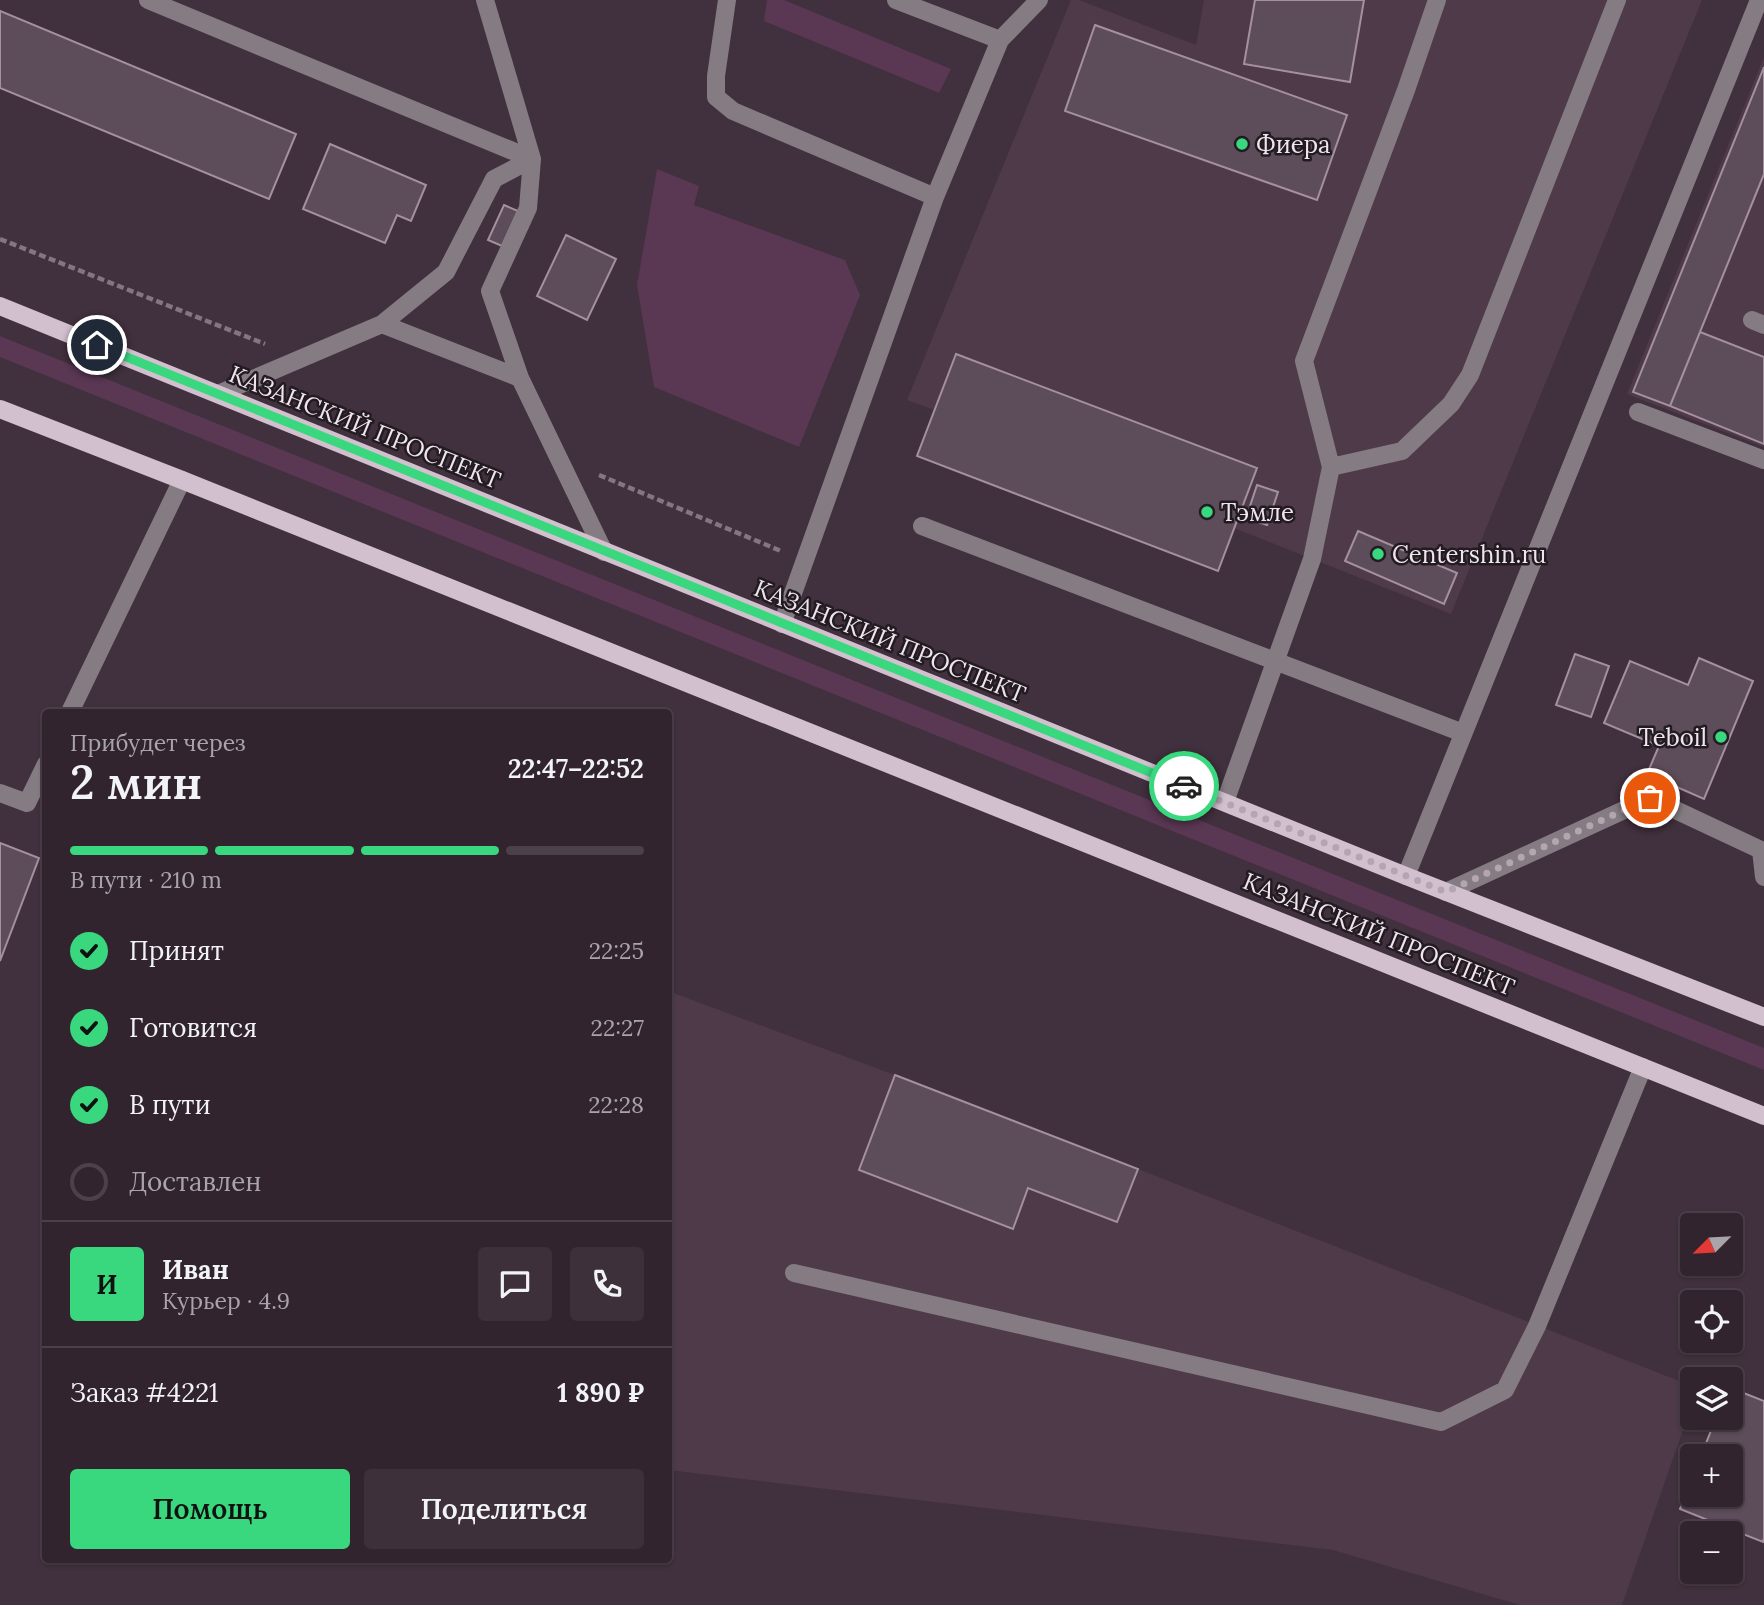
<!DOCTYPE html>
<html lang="ru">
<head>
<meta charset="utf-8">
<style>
  :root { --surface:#31242e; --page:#3d303a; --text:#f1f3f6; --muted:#a8a4aa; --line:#4c414a; --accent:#39d87f }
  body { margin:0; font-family:Lora,serif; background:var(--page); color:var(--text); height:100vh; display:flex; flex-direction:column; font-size:26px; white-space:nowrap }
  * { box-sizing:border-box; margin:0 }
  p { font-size:23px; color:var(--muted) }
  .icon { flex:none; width:38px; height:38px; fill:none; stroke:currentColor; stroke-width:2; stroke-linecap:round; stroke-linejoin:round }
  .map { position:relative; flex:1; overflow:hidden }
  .drawer { position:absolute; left:42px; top:709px; width:630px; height:854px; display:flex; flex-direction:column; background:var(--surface); border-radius:7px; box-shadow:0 2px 5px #0004,0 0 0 2px var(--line) }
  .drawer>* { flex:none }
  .needle { width:46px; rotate:246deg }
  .controls { position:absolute; left:1680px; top:1213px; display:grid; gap:14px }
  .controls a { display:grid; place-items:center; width:63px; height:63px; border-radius:7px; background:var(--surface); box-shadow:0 2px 5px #0004,0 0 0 2px var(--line); font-size:35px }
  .pin { position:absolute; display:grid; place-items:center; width:60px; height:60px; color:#fff; margin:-30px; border:4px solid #fff; border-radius:50%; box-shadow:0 2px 7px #0007 }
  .courier { position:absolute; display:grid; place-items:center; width:70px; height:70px; margin:-35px; border:5px solid #39d87f; border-radius:50%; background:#fff; color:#222; box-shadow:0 2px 9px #0007 }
  .overview em { font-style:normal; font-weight:600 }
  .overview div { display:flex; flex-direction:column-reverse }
  .overview { display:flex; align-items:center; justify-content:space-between; height:119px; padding:0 28px }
  h1 { font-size:46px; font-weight:600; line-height:52px }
  .bar { display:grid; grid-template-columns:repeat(4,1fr); gap:10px 7px; align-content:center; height:84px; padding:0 28px }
  .bar i { height:9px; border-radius:5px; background:var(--line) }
  .bar .selected { background:var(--accent) }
  .bar p { grid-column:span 4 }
  .line { display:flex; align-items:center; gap:18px; padding:0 28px; border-top:2px solid var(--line) }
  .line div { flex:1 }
  .round { display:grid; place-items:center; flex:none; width:74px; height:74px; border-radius:7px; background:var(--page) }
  ol { padding:0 28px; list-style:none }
  li { display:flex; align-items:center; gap:21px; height:77px }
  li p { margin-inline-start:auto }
  li .icon { padding:7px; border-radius:50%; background:var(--accent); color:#111; stroke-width:4 }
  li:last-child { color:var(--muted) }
  li i { width:38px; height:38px; border:4px solid var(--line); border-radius:50% }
  .button { display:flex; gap:14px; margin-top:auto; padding:14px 28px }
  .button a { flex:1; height:80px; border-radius:7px; background:var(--accent); color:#111; font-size:28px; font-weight:600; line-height:80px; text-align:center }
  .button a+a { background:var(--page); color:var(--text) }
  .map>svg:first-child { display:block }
  .built { fill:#4f3a4a }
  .green { fill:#5a3753 }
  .building { fill:#5d4c59; stroke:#a4909f; stroke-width:2 }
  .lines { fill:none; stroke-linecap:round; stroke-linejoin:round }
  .path { stroke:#847581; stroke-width:4.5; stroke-dasharray:7 3.5; stroke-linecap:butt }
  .minor { stroke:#847c82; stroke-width:18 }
  .major { stroke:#d2c0ce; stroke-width:18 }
  .done { stroke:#b3a6b0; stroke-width:7; stroke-dasharray:0 12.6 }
  .route { stroke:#39d87f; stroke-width:9 }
  .poi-dot { fill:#39d87f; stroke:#221b21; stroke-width:2.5 }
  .labels { text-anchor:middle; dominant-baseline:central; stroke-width:5; stroke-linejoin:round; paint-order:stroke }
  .poi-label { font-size:24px; fill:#f0e5ee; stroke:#221b21; text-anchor:start }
  .street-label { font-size:24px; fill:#f0e5ee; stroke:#221b21 }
</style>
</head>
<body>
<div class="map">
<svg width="1764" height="1605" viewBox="0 0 1764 1605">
  <rect width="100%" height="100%" fill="#41303d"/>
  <path class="built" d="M1071,0H1079L1196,45L1204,0H1702L1451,614L1234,528L1257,467L956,354L934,410L907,400Z
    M1764,57V447L1627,394Z
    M668,991L895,1075L1138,1169L1692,1386V1404L1622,1605H1520L1333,1550L669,1470Z"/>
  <path class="green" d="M767,0H784L951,69L939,93L764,21Z
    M657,169L699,186L694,205L845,260L860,295L799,447L654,387L637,285Z
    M0,336L1764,1048V1070L0,357Z"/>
  <path class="building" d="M1255,0H1364L1350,82L1244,64Z
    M0,11L296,134L269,199L0,88Z
    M1095,25L1347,115L1317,200L1065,111Z
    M1764,67V174L1670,406L1633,392Z
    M330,144L426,185L411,221L397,215L385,243L303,209Z
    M504,205L518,211L502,246L488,240Z
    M566,235L616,259L587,320L537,296Z
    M1700,332L1764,357V444L1670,406Z
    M956,354L1257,468L1218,571L917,456Z
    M1257,485L1278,492L1267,525L1246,518Z
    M1358,531L1457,573L1444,604L1345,561Z
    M1575,654L1609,666L1591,717L1556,705Z
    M1699,658L1753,681L1704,799L1647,774L1659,746L1604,723L1630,661L1688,685Z
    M0,843L39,858L0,961Z
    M895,1075L1138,1169L1117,1222L1028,1188L1013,1229L859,1170Z
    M1731,1388L1764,1401V1538L1763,1542L1680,1509L1692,1478V1494H1731V1456H1701L1716,1418H1731Z"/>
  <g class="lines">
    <path class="path" d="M0,239L265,344
      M599,475L781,551"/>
    <path class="minor" d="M148,0L532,159L494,179L446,272L382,324
      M485,0L532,159L528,208L490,291L520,378
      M727,0L716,76V97L733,111L935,197
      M896,0L1000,40
      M1752,320L1764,325
      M218,394L382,324L520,378L604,552
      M1638,412L1764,460
      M1331,467L1402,451L1451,404L1470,375L1617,0
      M922,526L1463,733
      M782,624L935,197L1000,40L1039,0
      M70,712L182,480
      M0,793L27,803L46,764
      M1225,802L1312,559L1331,467L1304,361L1406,90L1437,0
      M1406,876L1759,0
      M1446,892L1650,798L1761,850L1764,877
      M794,1273L1441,1422L1505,1390L1537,1326L1643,1067"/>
    <path class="major" d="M0,306L1406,876L1764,1017
      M0,409L182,480L1764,1116"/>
  </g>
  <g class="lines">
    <path class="done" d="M1184,786L1446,892L1650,798"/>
    <path class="route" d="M97,345L1184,786"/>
  </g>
  <g class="poi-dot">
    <circle cx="1242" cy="144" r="7"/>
    <circle cx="1207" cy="512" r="7"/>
    <circle cx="1378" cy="554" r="7"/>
    <circle cx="1721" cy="737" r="7"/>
  </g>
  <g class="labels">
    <g class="poi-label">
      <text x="1256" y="144">Фиера</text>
      <text x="1221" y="512">Тэмле</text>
      <text x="1392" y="554">Centershin.ru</text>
      <text x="1707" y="737" text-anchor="end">Teboil</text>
    </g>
    <g class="street-label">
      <text transform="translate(365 427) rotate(22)">КАЗАНСКИЙ ПРОСПЕКТ</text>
      <text transform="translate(890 641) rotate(22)">КАЗАНСКИЙ ПРОСПЕКТ</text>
      <text transform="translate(1379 934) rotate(22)">КАЗАНСКИЙ ПРОСПЕКТ</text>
    </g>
  </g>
</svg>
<div class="controls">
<a><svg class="needle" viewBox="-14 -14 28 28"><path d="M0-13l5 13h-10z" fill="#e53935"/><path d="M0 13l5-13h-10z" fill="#a8a4aa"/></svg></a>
<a><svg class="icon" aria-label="locate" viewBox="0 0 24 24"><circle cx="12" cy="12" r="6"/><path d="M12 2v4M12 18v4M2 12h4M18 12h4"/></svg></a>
<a><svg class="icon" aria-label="layers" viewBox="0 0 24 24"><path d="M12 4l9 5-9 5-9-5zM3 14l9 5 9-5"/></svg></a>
<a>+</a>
<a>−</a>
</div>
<div class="pin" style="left:1650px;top:798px;background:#ea580c"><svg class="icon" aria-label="bag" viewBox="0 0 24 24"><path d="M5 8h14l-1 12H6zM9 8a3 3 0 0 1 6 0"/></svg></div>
<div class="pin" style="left:97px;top:345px;background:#1f2937"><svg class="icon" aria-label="home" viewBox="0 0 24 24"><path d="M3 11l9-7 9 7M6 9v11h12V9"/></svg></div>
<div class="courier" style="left:1184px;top:786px"><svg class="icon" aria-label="car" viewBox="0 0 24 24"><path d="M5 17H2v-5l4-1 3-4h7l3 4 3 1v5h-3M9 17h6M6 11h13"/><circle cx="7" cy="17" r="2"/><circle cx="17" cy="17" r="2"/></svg></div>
<section class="drawer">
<div class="overview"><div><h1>2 мин</h1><p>Прибудет через</p></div><em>22:47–22:52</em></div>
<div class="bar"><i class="selected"></i><i class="selected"></i><i class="selected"></i><i></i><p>В пути · 210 m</p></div>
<ol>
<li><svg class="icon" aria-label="check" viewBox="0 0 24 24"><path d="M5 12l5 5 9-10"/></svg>Принят<p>22:25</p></li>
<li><svg class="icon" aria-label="check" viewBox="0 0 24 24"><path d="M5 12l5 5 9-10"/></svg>Готовится<p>22:27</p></li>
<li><svg class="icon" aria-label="check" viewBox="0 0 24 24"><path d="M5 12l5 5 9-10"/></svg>В пути<p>22:28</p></li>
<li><i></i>Доставлен</li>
</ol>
<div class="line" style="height:126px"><b class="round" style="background:var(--accent);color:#111">И</b><div><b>Иван</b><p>Курьер · 4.9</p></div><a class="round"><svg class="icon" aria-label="chat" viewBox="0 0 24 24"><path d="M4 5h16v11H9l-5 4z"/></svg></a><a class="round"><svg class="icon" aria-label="phone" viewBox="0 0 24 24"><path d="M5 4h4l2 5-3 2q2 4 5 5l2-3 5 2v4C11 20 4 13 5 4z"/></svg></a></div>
<div class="line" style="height:91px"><div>Заказ #4221</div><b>1 890 ₽</b></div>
<div class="button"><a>Помощь</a><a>Поделиться</a></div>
</section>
</div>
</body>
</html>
